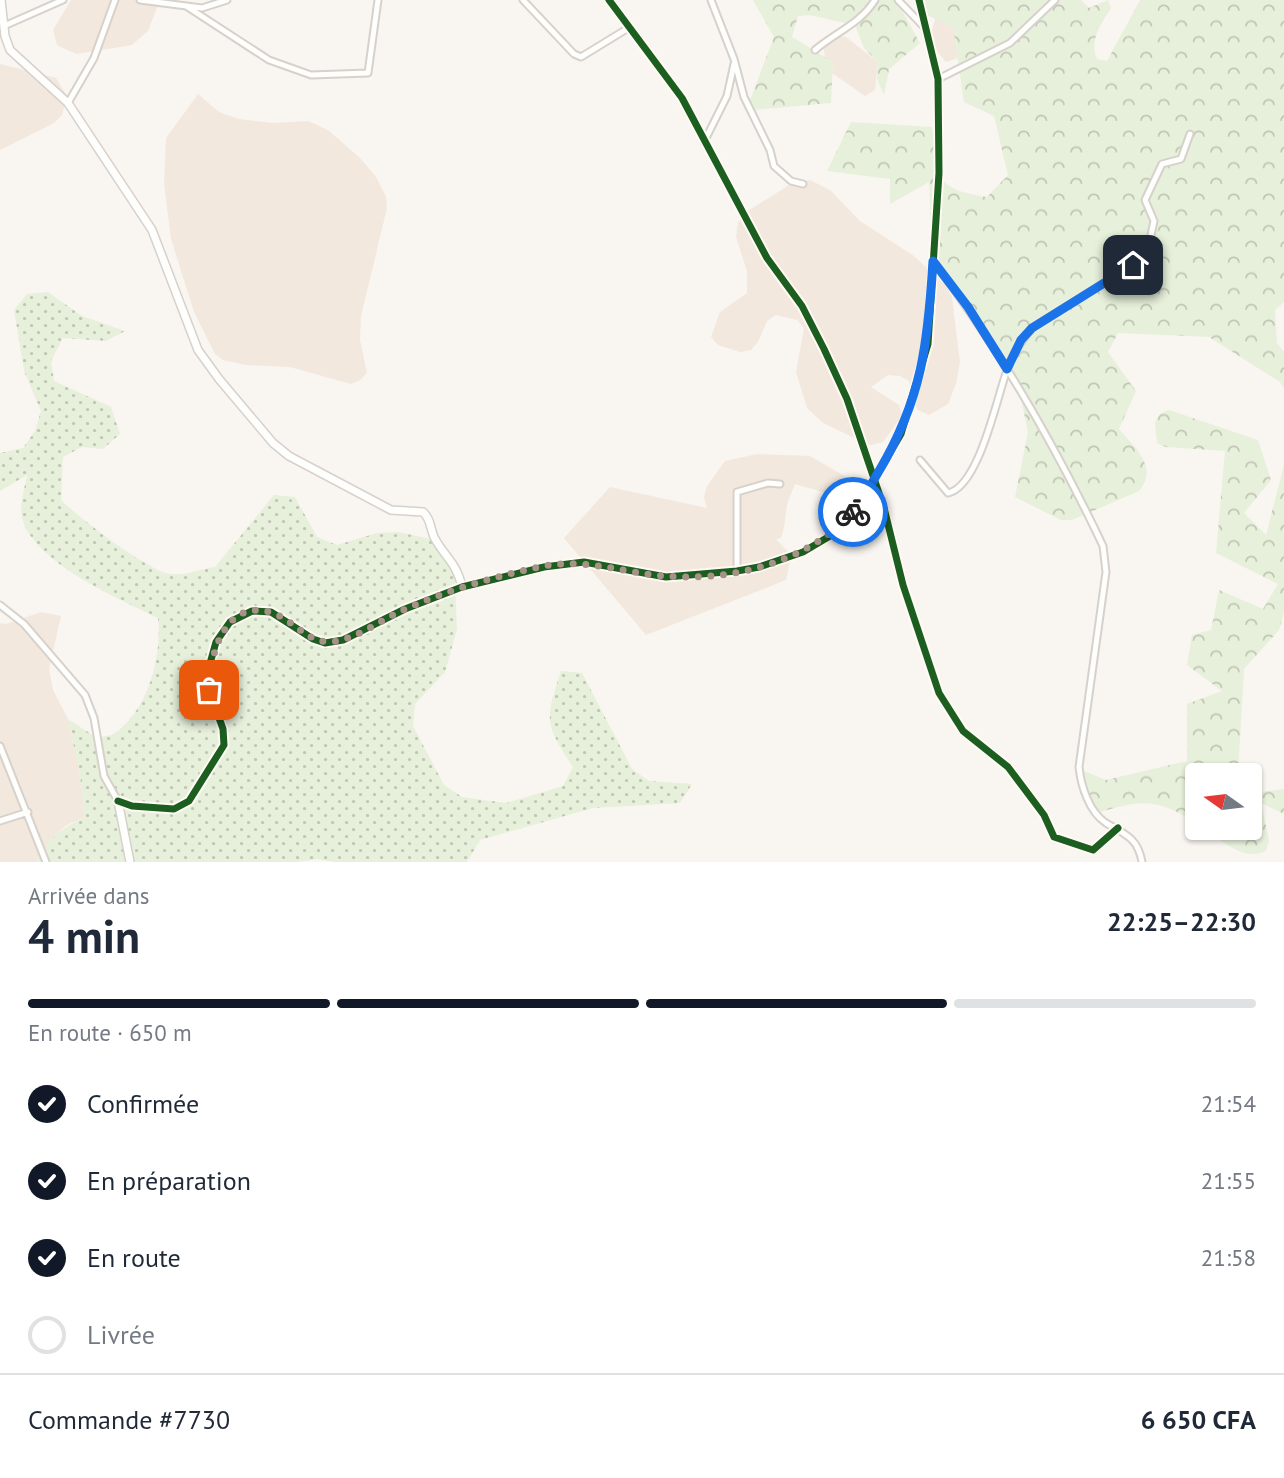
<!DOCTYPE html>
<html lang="fr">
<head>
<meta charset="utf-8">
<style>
  :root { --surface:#fff; --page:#f2f2f3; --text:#1f2937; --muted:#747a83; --line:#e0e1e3; --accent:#111827 }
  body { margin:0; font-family:"PT Sans",sans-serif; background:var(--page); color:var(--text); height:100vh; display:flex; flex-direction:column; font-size:26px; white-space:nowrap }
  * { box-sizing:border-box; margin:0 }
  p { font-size:23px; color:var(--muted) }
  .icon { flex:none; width:38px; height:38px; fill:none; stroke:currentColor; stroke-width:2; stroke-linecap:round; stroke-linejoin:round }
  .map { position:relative; height:862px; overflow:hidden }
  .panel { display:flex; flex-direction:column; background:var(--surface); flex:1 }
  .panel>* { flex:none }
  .needle { width:46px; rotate:284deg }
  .controls { position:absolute; left:1185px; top:763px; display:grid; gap:14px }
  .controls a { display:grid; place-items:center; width:77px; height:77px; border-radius:7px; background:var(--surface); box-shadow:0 2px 5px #0004; font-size:35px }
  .pin { position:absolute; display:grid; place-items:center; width:60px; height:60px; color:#fff; margin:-30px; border-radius:14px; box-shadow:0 4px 10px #0006 }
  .courier { position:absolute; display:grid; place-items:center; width:70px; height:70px; margin:-35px; border:5px solid #1a73e8; border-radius:50%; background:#fff; color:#222; box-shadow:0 2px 9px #0007 }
  .overview em { font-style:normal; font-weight:600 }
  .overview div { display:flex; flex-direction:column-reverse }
  .overview { display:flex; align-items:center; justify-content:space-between; height:119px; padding:0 28px }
  h1 { font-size:46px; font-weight:600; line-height:52px }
  .bar { display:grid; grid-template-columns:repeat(4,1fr); gap:10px 7px; align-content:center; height:84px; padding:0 28px }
  .bar i { height:9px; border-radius:5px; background:var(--line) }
  .bar .active { background:var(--accent) }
  .bar p { grid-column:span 4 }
  .line { display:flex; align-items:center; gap:18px; padding:0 28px; border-top:2px solid var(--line) }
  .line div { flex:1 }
  ol { padding:0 28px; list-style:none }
  li { display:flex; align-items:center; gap:21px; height:77px }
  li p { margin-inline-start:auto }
  li .icon { padding:7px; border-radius:50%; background:var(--accent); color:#fff; stroke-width:4 }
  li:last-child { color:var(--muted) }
  li i { width:38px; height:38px; border:4px solid var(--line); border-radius:50% }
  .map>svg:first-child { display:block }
  .residential { fill:#f2e8de }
  .grass { fill:url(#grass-dots) }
  .forest { fill:url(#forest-crowns) }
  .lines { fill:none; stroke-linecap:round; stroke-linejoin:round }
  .minor-casing { stroke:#d7d1cb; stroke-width:9 }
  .tertiary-casing { stroke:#d7d1cb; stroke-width:10 }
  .minor { stroke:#fefefd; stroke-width:5 }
  .tertiary { stroke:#fefefd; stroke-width:7 }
  .cycleway-casing { stroke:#fffaf3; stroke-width:11 }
  .cycleway { stroke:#1b5e20; stroke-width:7 }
  .done { stroke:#a69286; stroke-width:7; stroke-dasharray:0 12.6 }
  .route { stroke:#1a73e8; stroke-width:9 }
</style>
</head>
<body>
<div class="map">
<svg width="1284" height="862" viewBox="0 0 1284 862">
  <defs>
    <pattern id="grass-dots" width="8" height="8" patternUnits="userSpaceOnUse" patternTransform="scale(1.75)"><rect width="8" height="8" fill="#e7f0db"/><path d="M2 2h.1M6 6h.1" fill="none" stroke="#c0c6b4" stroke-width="1.8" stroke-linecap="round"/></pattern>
    <pattern id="forest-crowns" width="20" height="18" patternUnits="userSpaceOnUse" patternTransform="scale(1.75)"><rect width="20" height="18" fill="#e7f0db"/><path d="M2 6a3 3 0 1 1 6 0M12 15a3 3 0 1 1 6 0" fill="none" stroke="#c0c6b4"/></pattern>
  </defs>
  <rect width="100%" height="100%" fill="#f9f5f0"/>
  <path class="residential" d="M71,0H160L148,31L132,45L76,54L57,45L53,30Z
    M935,19L953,26L958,58L946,62L929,42Z
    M832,35L846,37L878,62L875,90L865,96L832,73L833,62L825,58L823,43Z
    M0,64L56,78L67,96L62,115L54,123L0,150Z
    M198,94L219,112L239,119L272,123L308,121L328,130L360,158L376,177L386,197L387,208L361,316L360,340L367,373L360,380L351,384L290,367L246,365L223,360L215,354L194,312L171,239L164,183L166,138Z
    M810,180L830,190L860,221L914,256L945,285L952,297L960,362L956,384L948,404L929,415L918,410L913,401L909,381L900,376L888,375L871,387L899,405L902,416L883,442L871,445L861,441L823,423L807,408L796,372L804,328L797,320L776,315L767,321L758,342L751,350L740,352L718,345L711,337L720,312L747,293V271L736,237L738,223L743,214L794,182Z
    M757,454L810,456L855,482L856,493L847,499L795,484L787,504L784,528L781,538L776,539L791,555L786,580L646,635L564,538L610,487L707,508L704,497L707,486L725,461Z
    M41,612L61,616L49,669L53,690L68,719L80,775L85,817L65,826L42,850L36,862H0V623L6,624Z"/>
  <path class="grass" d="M48,292L82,316L125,331L106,341L63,338L51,361L54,381L111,407L120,434L103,449L82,447L63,457L61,500C78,517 149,572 171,574C184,576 202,569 215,567L274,495L295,497L317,537L337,545L377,533L398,532L435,540L454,561L457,629L445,672L415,704L413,726L444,785L462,797L506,803L563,786L573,767C544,723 545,721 561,671L582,673L632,769L649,781L692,784L680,803L593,808L480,840L467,862H335L317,859L297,862H36C46,840 63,827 85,817L80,775L68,719L97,738C103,736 113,736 117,732C149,707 162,656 158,618C119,599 33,562 22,518C19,505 25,487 27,475L0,491V453L23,448L35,431L41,411L24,371L14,310L27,294Z"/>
  <path class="forest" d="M753,0H896L920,43L889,69L884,95L877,79L878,62L864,48L855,25L809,15L798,16L792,37L833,62L831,103L753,110L747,108L774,37Z
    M921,0H1081L1089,8L1108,0L1111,8C1101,24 1089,40 1097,59L1107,61L1140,0H1284V302L1275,310L1277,343L1284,352V389L1280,382L1209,337L1118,333L1108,352L1136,391L1119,429C1135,448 1159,467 1139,491L1072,520H1061L1015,497L1028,432L1020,394L933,263L929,182L890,204V179L827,171L851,122L932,127C939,176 932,189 987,197L1008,175L994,116L964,102L953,27L916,10Z
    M1169,410L1258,440L1271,480L1244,513L1266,535L1284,465V612L1279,630L1244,669L1238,775H1197V824C1157,797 1140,800 1097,813L1092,809L1079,769L1106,780L1187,761V704L1222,691L1187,665L1192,635L1211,630L1219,590L1263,609L1278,584L1216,553L1225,451L1166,447L1157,443L1155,423L1160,414Z
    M1284,789V814L1261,803L1269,840L1266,851C1243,862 1222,840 1203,828H1250V793Z"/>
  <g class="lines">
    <defs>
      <path id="minor" d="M140,0L202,8L227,0
        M523,0L574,54L581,57L630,27
        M609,0L682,98L767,258L802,306L824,349L847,399L884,508L903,585L939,693L963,731L1008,767L1044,815L1054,837L1093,850L1118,828
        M711,0L734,59L744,97L770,150L774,166L791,181L803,184
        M898,0L925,28
        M186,6L269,60L311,75L368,73L378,0
        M4,26L63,0
        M815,50C836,32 860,24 875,0
        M938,79L1010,43L1055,0
        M68,103L94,58L115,0
        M704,142L727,96L734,64
        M933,261C1000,349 1056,447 1103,546L1106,572L1079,767C1081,786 1089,812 1106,823C1125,834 1138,838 1142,862
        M920,460L948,493C979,487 997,397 1007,370C1012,355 1022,340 1032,328L1133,265L1151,235L1154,221L1145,200L1162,164L1181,159L1190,134
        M737,571V492L768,483L780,484
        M0,605L24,624L85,695L94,718L104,776L118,801
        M0,746L46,862
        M0,821L28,812"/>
      <path id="tertiary" d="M1,0L5,36L10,50L68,103L152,230L198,350L219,379L273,443L289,456L391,510L423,512C431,519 430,528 434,537C445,558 456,561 462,587
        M118,801L132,806L174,809L189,801L224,745L223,729L209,690V667L216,642L230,622L252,611L271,612L313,639L325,643L343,640L405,609L462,587L544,567L584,562L666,577L737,571L759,567L803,552L835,533L858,507L901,434L928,344L939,173L938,79L919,0
        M118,801L130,862"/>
    </defs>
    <use href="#minor" class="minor-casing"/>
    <use href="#tertiary" class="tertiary-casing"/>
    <use href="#minor" class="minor"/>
    <use href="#tertiary" class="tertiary"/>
    <defs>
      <path id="cycleway" d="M609,0L682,98L767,258L802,306L824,349L847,399L884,508L903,585L939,693L963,731L1008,767L1044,815L1054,837L1093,850L1118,828
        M118,801L132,806L174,809L189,801L224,745L223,729L209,690V667L216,642L230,622L252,611L271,612L313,639L325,643L343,640L405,609L462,587L544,567L584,562L666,577L737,571L759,567L803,552L835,533L858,507L901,434L928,344L939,173L938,79L919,0"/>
    </defs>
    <use href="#cycleway" class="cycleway-casing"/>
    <use href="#cycleway" class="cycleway"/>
  </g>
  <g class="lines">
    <path class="done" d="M209,690C209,657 224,599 270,612C297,620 309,649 341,640C362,635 383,619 403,610C448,590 496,576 544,566C587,558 623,573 665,576C732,582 808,562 853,512"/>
    <path class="route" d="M853,512C864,500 871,484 879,471C922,399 928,343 933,261L968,307L1007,369L1021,340L1032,328L1133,265"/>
  </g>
</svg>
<div class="controls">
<a><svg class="needle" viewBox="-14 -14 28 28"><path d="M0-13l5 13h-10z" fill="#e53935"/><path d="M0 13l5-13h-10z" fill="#747a83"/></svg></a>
</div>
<div class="pin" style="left:209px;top:690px;background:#ea580c"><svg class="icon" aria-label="bag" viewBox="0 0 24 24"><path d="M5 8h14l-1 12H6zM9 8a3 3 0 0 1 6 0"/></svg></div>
<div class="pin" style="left:1133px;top:265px;background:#1f2937"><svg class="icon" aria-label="home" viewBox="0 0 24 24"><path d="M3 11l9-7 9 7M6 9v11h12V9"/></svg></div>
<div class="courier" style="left:853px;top:512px"><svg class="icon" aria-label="bike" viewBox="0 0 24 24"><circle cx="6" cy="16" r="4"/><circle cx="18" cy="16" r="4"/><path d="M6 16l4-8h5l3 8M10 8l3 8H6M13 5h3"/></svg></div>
</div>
<section class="panel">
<div class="overview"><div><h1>4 min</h1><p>Arrivée dans</p></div><em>22:25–22:30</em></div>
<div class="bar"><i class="active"></i><i class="active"></i><i class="active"></i><i></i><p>En route · 650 m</p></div>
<ol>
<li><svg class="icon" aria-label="check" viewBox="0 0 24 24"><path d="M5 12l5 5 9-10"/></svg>Confirmée<p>21:54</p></li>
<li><svg class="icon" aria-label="check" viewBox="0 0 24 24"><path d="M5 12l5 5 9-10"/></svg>En préparation<p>21:55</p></li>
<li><svg class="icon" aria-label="check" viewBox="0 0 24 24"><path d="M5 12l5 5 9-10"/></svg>En route<p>21:58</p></li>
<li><i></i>Livrée</li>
</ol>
<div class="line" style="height:91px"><div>Commande #7730</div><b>6 650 CFA</b></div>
</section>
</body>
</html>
